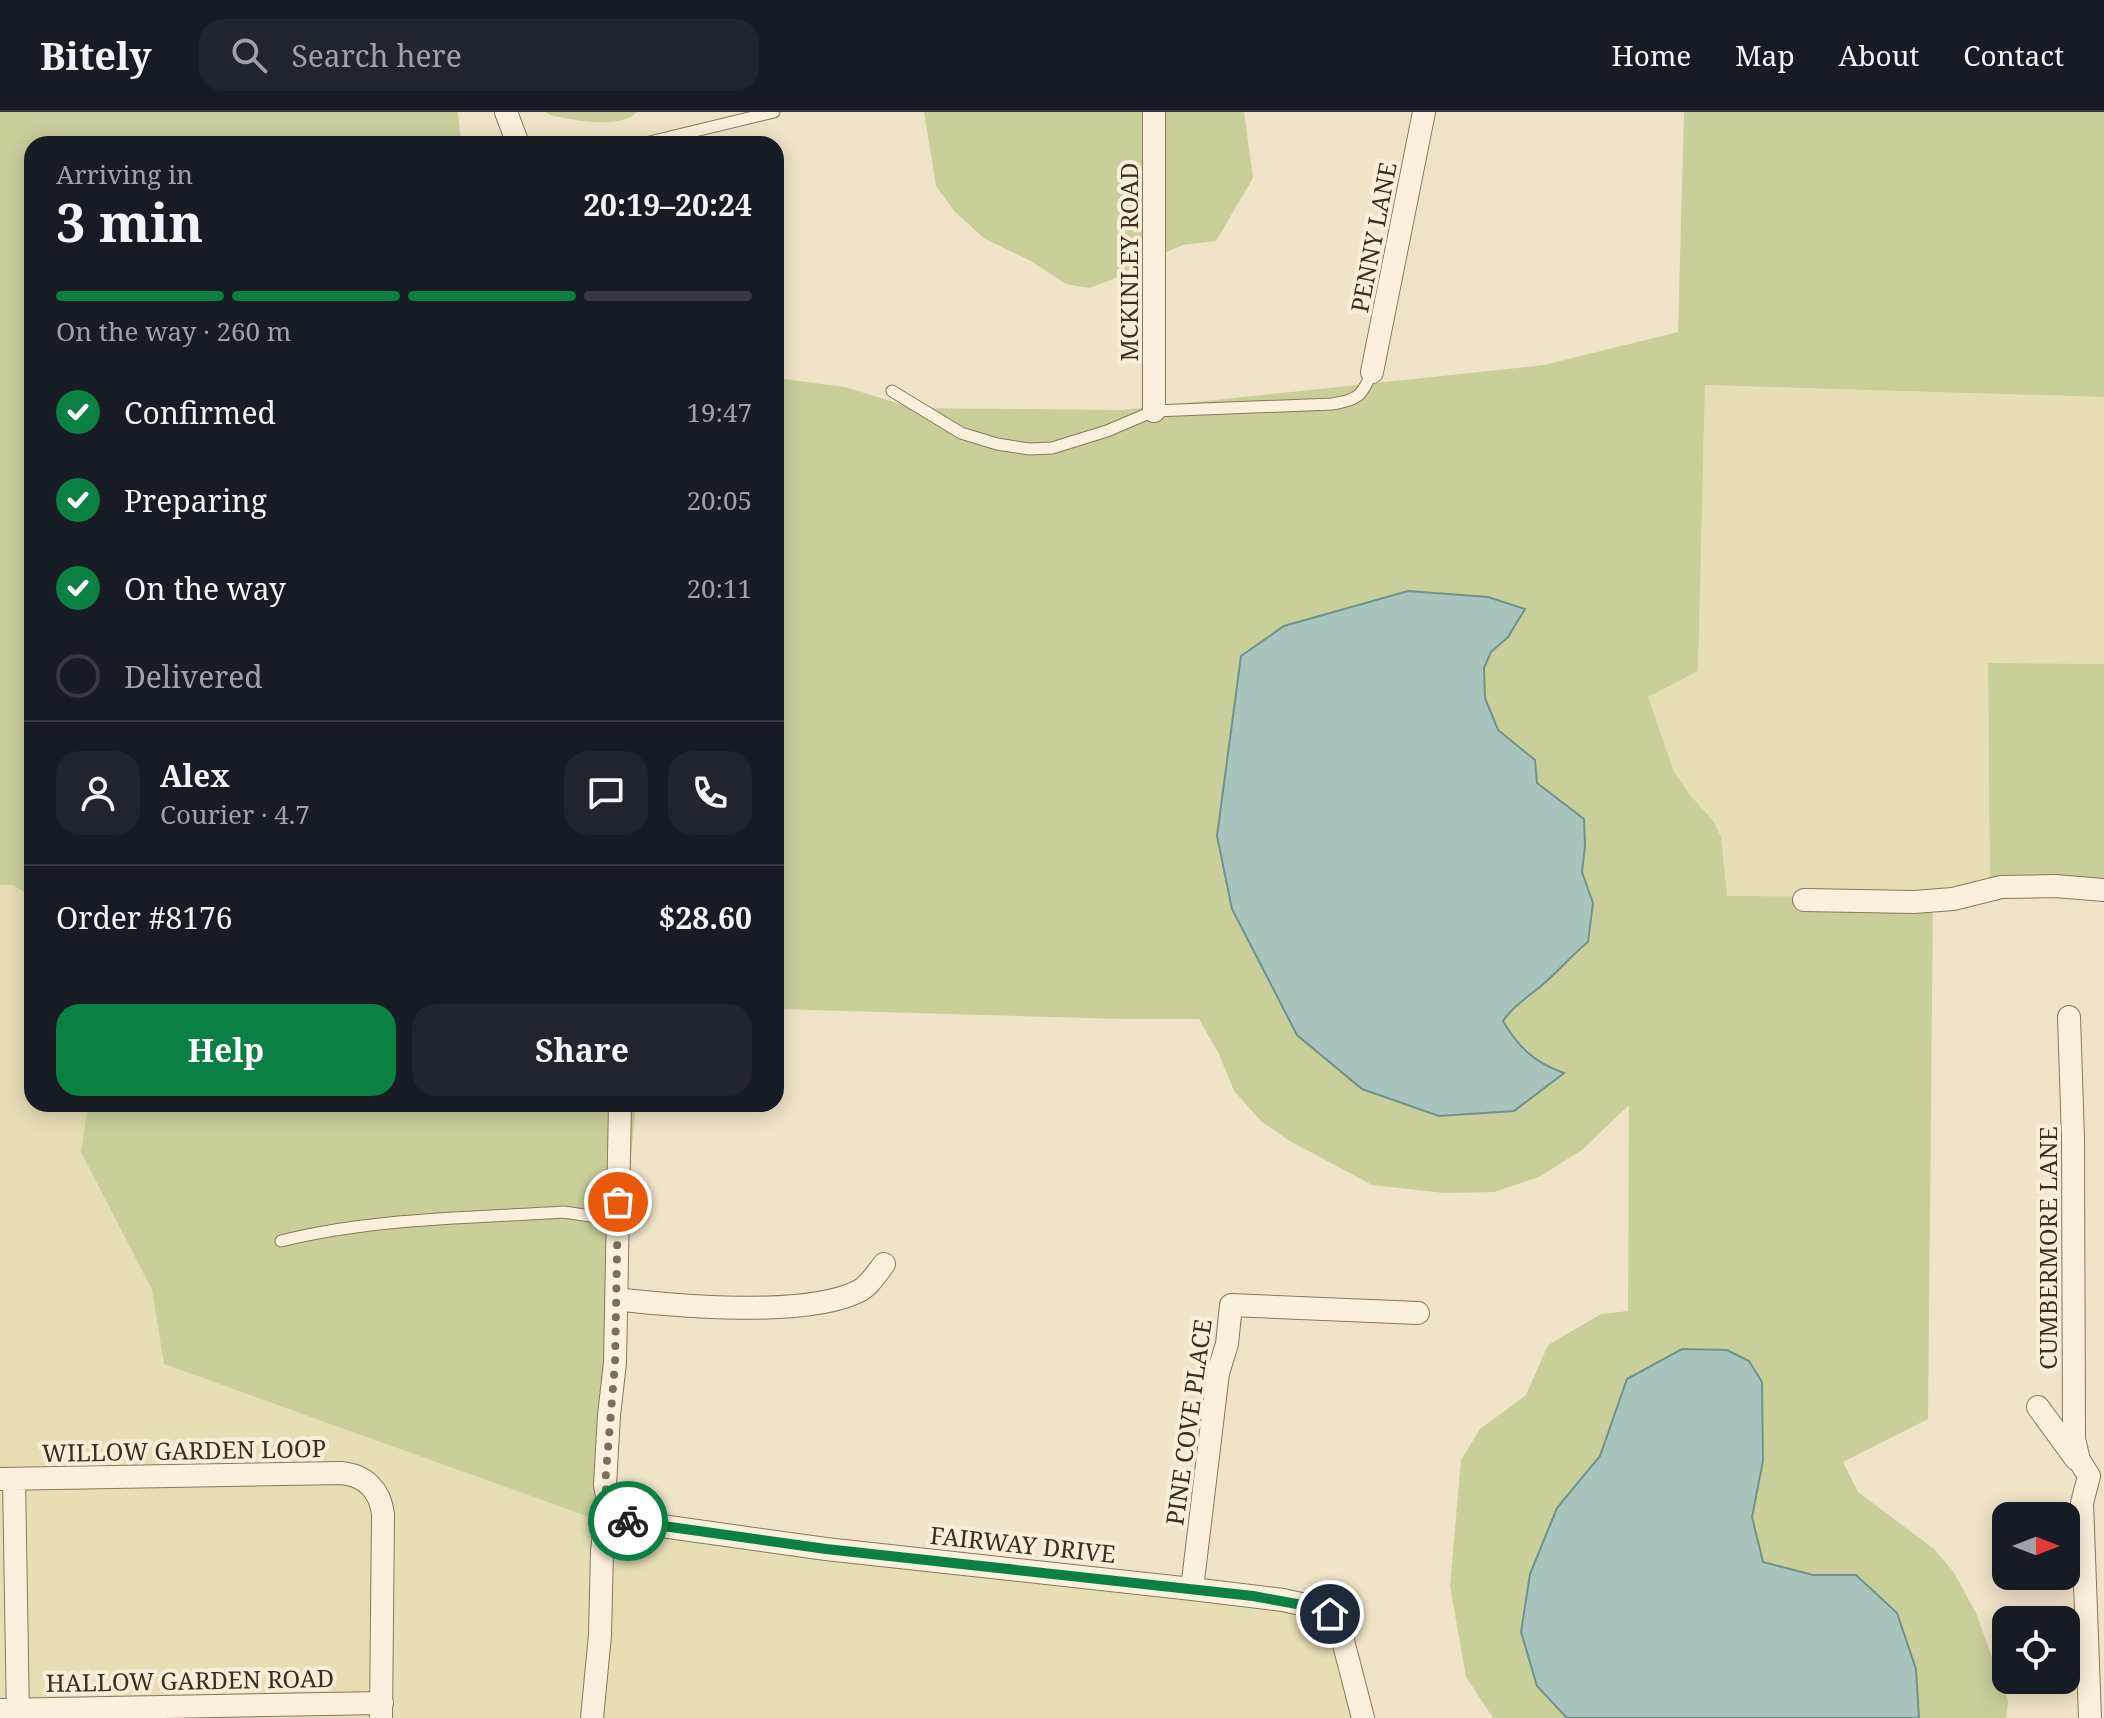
<!DOCTYPE html>
<html lang="en">
<head>
<meta charset="utf-8">
<style>
  :root { --surface:#171b24; --page:#20242c; --text:#f1f3f6; --muted:#9ea1a6; --line:#363941; --accent:#0b8043 }
  body { margin:0; font-family:"Noto Serif",serif; background:var(--page); color:var(--text); height:100vh; display:flex; flex-direction:column; font-size:30px; white-space:nowrap }
  * { box-sizing:border-box; margin:0 }
  p { font-size:26px; color:var(--muted) }
  .icon { flex:none; width:44px; height:44px; fill:none; stroke:currentColor; stroke-width:2; stroke-linecap:round; stroke-linejoin:round }
  .map { position:relative; flex:1; overflow:hidden }
  .drawer { position:absolute; left:24px; top:24px; width:760px; height:976px; display:flex; flex-direction:column; background:var(--surface); border-radius:24px; box-shadow:0 4px 20px #0003 }
  .drawer>* { flex:none }
  .needle { width:52px; rotate:90deg }
  .fabs { position:absolute; left:1992px; top:1390px; display:grid; gap:16px }
  .fabs a { display:grid; place-items:center; width:88px; height:88px; border-radius:16px; background:var(--surface); box-shadow:0 4px 20px #0003; font-size:40px }
  .pin { position:absolute; display:grid; place-items:center; width:68px; height:68px; color:#fff; margin:-34px; border:4px solid #fff; border-radius:50%; box-shadow:0 2px 8px #0007 }
  .courier { position:absolute; display:grid; place-items:center; width:80px; height:80px; margin:-40px; border:6px solid #0b8043; border-radius:50%; background:#fff; color:#222; box-shadow:0 2px 10px #0007 }
  .summary em { font-style:normal; font-weight:700 }
  .summary div { display:flex; flex-direction:column-reverse }
  .summary { display:flex; align-items:center; justify-content:space-between; height:136px; padding:0 32px }
  h1 { font-size:52px; font-weight:700; line-height:60px }
  .bar { display:grid; grid-template-columns:repeat(4,1fr); gap:12px 8px; align-content:center; height:96px; padding:0 32px }
  .bar i { height:10px; border-radius:6px; background:var(--line) }
  .bar .on { background:var(--accent) }
  .bar p { grid-column:span 4 }
  .line { display:flex; align-items:center; gap:20px; padding:0 32px; border-top:2px solid var(--line) }
  .line div { flex:1 }
  .round { display:grid; place-items:center; flex:none; width:84px; height:84px; border-radius:24px; background:var(--page) }
  ol { padding:0 32px; list-style:none }
  li { display:flex; align-items:center; gap:24px; height:88px }
  li p { margin-inline-start:auto }
  li .icon { padding:8px; border-radius:50%; background:var(--accent); color:#fff; stroke-width:4 }
  li:last-child { color:var(--muted) }
  li i { width:44px; height:44px; border:4px solid var(--line); border-radius:50% }
  .cta { display:flex; gap:16px; margin-top:auto; padding:16px 32px }
  .cta a { flex:1; height:92px; border-radius:24px; background:var(--accent); color:#fff; font-size:32px; font-weight:700; line-height:92px; text-align:center }
  .cta a+a { background:var(--page); color:var(--text) }
  header { display:flex; align-items:center; gap:48px; box-sizing:border-box; height:112px; padding:0 40px; background:var(--surface); border-bottom:2px solid var(--line) }
  header strong { font-size:38px }
  nav { display:flex; gap:44px; margin-inline-start:auto; font-size:28px }
  .search { width:560px; height:72px; background:var(--page); display:flex; align-items:center; gap:20px; box-sizing:border-box; padding:0 28px; border-radius:24px; color:var(--muted); font-size:30px }
  .map>svg:first-child { display:block }
  .farmland { fill:#e6deb5 }
  .green { fill:#c9cf9b; fill-rule:evenodd }
  .water { fill:#a9c4bc; stroke:#6f938a; stroke-width:2 }
  .lines { fill:none; stroke-linecap:round; stroke-linejoin:round }
  .service-casing { stroke:#8d765c; stroke-width:13 }
  .minor-casing { stroke:#8d765c; stroke-width:24 }
  .service { stroke:#faf1dc; stroke-width:11 }
  .minor { stroke:#faf1dc; stroke-width:22 }
  .done { stroke:#7c6e5b; stroke-width:8; stroke-dasharray:0 14.4 }
  .route { stroke:#0b8043; stroke-width:10 }
  .labels { text-anchor:middle; dominant-baseline:central; stroke-width:8; stroke-linejoin:round; paint-order:stroke }
  .street-label { font-size:24px; fill:#3d2e20; stroke:#f7eed8 }
</style>
</head>
<body>
<header>
<strong>Bitely</strong>
<div class="search"><svg class="icon" aria-label="search" viewBox="0 0 24 24"><circle cx="10" cy="10" r="6"/><path d="M15 15l6 6"/></svg>Search here</div>
<nav><a>Home</a><a>Map</a><a>About</a><a>Contact</a></nav>
</header>
<div class="map">
<svg width="2104" height="1606" viewBox="0 0 2104 1606">
  <rect width="100%" height="100%" fill="#f0e4c8"/>
  <path class="farmland" d="M1705,273L2104,285V552L1988,551L1990,785L1727,784L1690,683L1674,660L1659,622L1647,584L1698,559Z
    M0,773H13L32,785V992H88L81,1040L152,1178L165,1252L606,1411L1298,1494L1321,1512L1344,1558L1364,1606H0Z"/>
  <path class="green" d="M0,0H458L461,32H32V785L13,773H0Z
    M546,0H637C619,18 573,8 550,3Z
    M924,0H1244L1253,66L1216,129L1183,133L1145,149L1111,168L1089,176L1066,172L1031,149L985,127L955,100L936,74Z
    M1684,0H2104V285L1705,273L1698,559L1648,585L1674,660L1690,683L1713,709L1721,725L1727,784L1933,785L1928,1307L1843,1350L1858,1380L1934,1437L1953,1459L1976,1501L2008,1589L2006,1606H1919L1916,1557L1896,1501L1855,1463H1813L1763,1450L1752,1405L1763,1349L1762,1270L1627,1267L1600,1344L1557,1396L1530,1462L1537,1574L1567,1606H1493L1466,1565L1450,1474L1461,1348L1480,1317L1526,1283L1548,1233L1601,1202L1628,1199L1629,993L1582,1038L1539,1065L1494,1080L1444,1081L1372,1073L1288,1028L1261,1009L1234,979L1219,942L1199,907H1123L776,897V266L845,275L913,296L1122,298L1544,253L1678,220ZM1524,497L1508,525L1492,539L1484,556L1485,586L1497,618L1535,648L1537,671L1555,687L1585,734L1582,760L1593,791L1588,830C1574,841 1563,854 1550,866C1534,881 1515,891 1503,909C1519,936 1532,951 1563,961L1297,923L1232,797L1217,724L1241,544Z
    M1988,551L2104,552V786L1990,785Z
    M88,992H636L625,1108L606,1411L164,1252L152,1178L81,1040Z"/>
  <path class="water" d="M1408,479L1488,485L1525,497L1508,525L1491,540L1484,556L1485,586L1498,618L1535,648L1537,671L1584,707L1585,734L1582,760L1593,791L1588,830C1574,841 1563,854 1550,866C1535,881 1515,891 1503,909C1518,935 1535,951 1564,961L1514,999L1439,1004L1362,977L1297,923L1232,797L1217,724L1241,544L1284,514Z
    M1682,1237L1727,1238L1749,1249L1762,1270L1763,1349L1752,1405L1763,1450L1813,1463H1856L1897,1501L1916,1557L1919,1606H1567L1537,1574L1521,1520L1530,1462L1557,1396L1600,1344L1627,1267Z"/>
  <g class="lines">
    <defs>
      <path id="service" d="M641,32L774,0
        M892,279L961,321L997,332L1029,337L1052,336L1107,319L1154,299L1332,292C1358,288 1362,284 1372,260
        M281,1129C372,1106 470,1106 564,1100L590,1104L618,1114"/>
      <path id="minor" d="M506,0L518,32
        M1372,260C1389,173 1407,87 1424,0
        M1154,299V0
        M1804,788L1914,790L1953,787L2001,775L2055,774L2104,778
        M2069,905L2073,1026L2074,1327L2079,1348L2089,1364
        M616,1187C675,1194 806,1206 859,1179C869,1174 877,1161 884,1152
        M2038,1295L2076,1347
        M2089,1364L2082,1391L2090,1606
        M0,1367L341,1361C365,1363 380,1378 383,1402L381,1606
        M14,1367L18,1606
        M608,1389L618,1405L626,1409L826,1437L1192,1477L1283,1488L1324,1497L1330,1502L1340,1517L1363,1606
        M1192,1477L1218,1261L1227,1232L1231,1193L1418,1201
        M0,1598L382,1591
        M592,1606L600,1523L602,1439L608,1389L605,1373L609,1303L615,1251L620,992"/>
    </defs>
    <use href="#service" class="service-casing"/>
    <use href="#minor" class="minor-casing"/>
    <use href="#service" class="service"/>
    <use href="#minor" class="minor"/>
  </g>
  <g class="lines">
    <path class="done" d="M618,1090L615,1251L605,1373C608,1389 612,1402 628,1409"/>
    <path class="route" d="M628,1409L826,1437L1253,1484L1324,1497L1330,1502"/>
  </g>
  <g class="labels">
    <g class="street-label">
      <text transform="translate(1373 125) rotate(-79)">PENNY LANE</text>
      <text transform="translate(1128 150) rotate(-90)">MCKINLEY ROAD</text>
      <text transform="translate(2047 1136) rotate(-90)">CUMBERMORE LANE</text>
      <text transform="translate(1188 1310) rotate(-82)">PINE COVE PLACE</text>
      <text transform="translate(184 1338) rotate(-1)">WILLOW GARDEN LOOP</text>
      <text transform="translate(1023 1432) rotate(6)">FAIRWAY DRIVE</text>
      <text transform="translate(190 1568) rotate(-1)">HALLOW GARDEN ROAD</text>
    </g>
  </g>
</svg>
<div class="fabs">
<a><svg class="needle" viewBox="-14 -14 28 28"><path d="M0-13l5 13h-10z" fill="#e53935"/><path d="M0 13l5-13h-10z" fill="#9ea1a6"/></svg></a>
<a><svg class="icon" aria-label="locate" viewBox="0 0 24 24"><circle cx="12" cy="12" r="6"/><path d="M12 2v4M12 18v4M2 12h4M18 12h4"/></svg></a>
</div>
<div class="pin" style="left:618px;top:1090px;background:#ea580c"><svg class="icon" aria-label="bag" viewBox="0 0 24 24"><path d="M5 8h14l-1 12H6zM9 8a3 3 0 0 1 6 0"/></svg></div>
<div class="pin" style="left:1330px;top:1502px;background:#1f2937"><svg class="icon" aria-label="home" viewBox="0 0 24 24"><path d="M3 11l9-7 9 7M6 9v11h12V9"/></svg></div>
<div class="courier" style="left:628px;top:1409px"><svg class="icon" aria-label="bike" viewBox="0 0 24 24"><circle cx="6" cy="16" r="4"/><circle cx="18" cy="16" r="4"/><path d="M6 16l4-8h5l3 8M10 8l3 8H6M13 5h3"/></svg></div>
<section class="drawer">
<div class="summary"><div><h1>3 min</h1><p>Arriving in</p></div><em>20:19–20:24</em></div>
<div class="bar"><i class="on"></i><i class="on"></i><i class="on"></i><i></i><p>On the way · 260 m</p></div>
<ol>
<li><svg class="icon" aria-label="check" viewBox="0 0 24 24"><path d="M5 12l5 5 9-10"/></svg>Confirmed<p>19:47</p></li>
<li><svg class="icon" aria-label="check" viewBox="0 0 24 24"><path d="M5 12l5 5 9-10"/></svg>Preparing<p>20:05</p></li>
<li><svg class="icon" aria-label="check" viewBox="0 0 24 24"><path d="M5 12l5 5 9-10"/></svg>On the way<p>20:11</p></li>
<li><i></i>Delivered</li>
</ol>
<div class="line" style="height:144px"><a class="round"><svg class="icon" aria-label="person" viewBox="0 0 24 24"><circle cx="12" cy="8" r="4"/><path d="M4 21q1-7 8-7t8 7"/></svg></a><div><b>Alex</b><p>Courier · 4.7</p></div><a class="round"><svg class="icon" aria-label="chat" viewBox="0 0 24 24"><path d="M4 5h16v11H9l-5 4z"/></svg></a><a class="round"><svg class="icon" aria-label="phone" viewBox="0 0 24 24"><path d="M5 4h4l2 5-3 2q2 4 5 5l2-3 5 2v4C11 20 4 13 5 4z"/></svg></a></div>
<div class="line" style="height:104px"><div>Order #8176</div><b>$28.60</b></div>
<div class="cta"><a>Help</a><a>Share</a></div>
</section>
</div>
</body>
</html>
